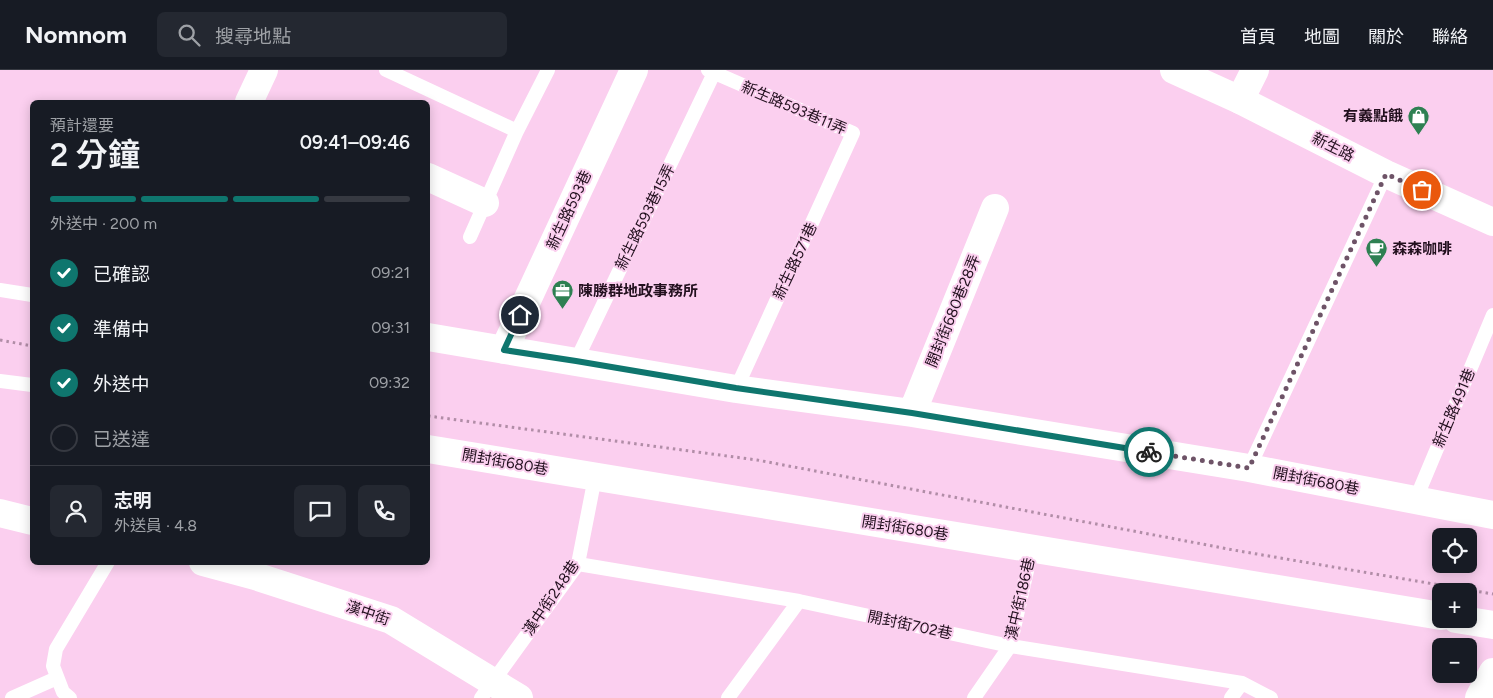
<!DOCTYPE html>
<html lang="zh-TW">
<head>
<meta charset="utf-8">
<style>
  :root { --surface:#171b24; --page:#242831; --text:#f1f3f6; --muted:#9ea1a6; --line:#363941; --accent:#0f766e }
  body { margin:0; font-family:Figtree,"Noto Sans TC",sans-serif; background:var(--page); color:var(--text); height:100vh; display:flex; flex-direction:column; font-size:19px; white-space:nowrap }
  * { box-sizing:border-box; margin:0 }
  p { font-size:16px; color:var(--muted) }
  .icon { flex:none; width:28px; height:28px; fill:none; stroke:currentColor; stroke-width:2; stroke-linecap:round; stroke-linejoin:round }
  .map { position:relative; flex:1; overflow:hidden }
  .panel { position:absolute; left:30px; top:30px; width:400px; height:465px; display:flex; flex-direction:column; background:var(--surface); border-radius:8px; box-shadow:0 2px 12px #0003 }
  .panel>* { flex:none }
  .buttons { position:absolute; left:1432px; top:458px; display:grid; gap:10px }
  .buttons a { display:grid; place-items:center; width:45px; height:45px; border-radius:8px; background:var(--surface); box-shadow:0 2px 12px #0003; font-size:25px }
  .pin { position:absolute; display:grid; place-items:center; width:42px; height:42px; color:#fff; margin:-21px; border:2px solid #fff; border-radius:50%; box-shadow:0 1px 5px #0007 }
  .courier { position:absolute; display:grid; place-items:center; width:50px; height:50px; margin:-25px; border:4px solid #0f766e; border-radius:50%; background:#fff; color:#222; box-shadow:0 1px 6px #0007 }
  .headline em { font-style:normal; font-weight:600 }
  .headline div { display:flex; flex-direction:column-reverse }
  .headline { display:flex; align-items:center; justify-content:space-between; height:85px; padding:0 20px }
  h1 { font-size:32px; font-weight:600; line-height:38px }
  .bar { display:grid; grid-template-columns:repeat(4,1fr); gap:8px 5px; align-content:center; height:60px; padding:0 20px }
  .bar i { height:6px; border-radius:4px; background:var(--line) }
  .bar .active { background:var(--accent) }
  .bar p { grid-column:span 4 }
  .line { display:flex; align-items:center; gap:12px; padding:0 20px; border-top:1px solid var(--line) }
  .line div { flex:1 }
  .round { display:grid; place-items:center; flex:none; width:52px; height:52px; border-radius:8px; background:var(--page) }
  ol { padding:0 20px; list-style:none }
  li { display:flex; align-items:center; gap:15px; height:55px }
  li p { margin-inline-start:auto }
  li .icon { padding:5px; border-radius:50%; background:var(--accent); color:#fff; stroke-width:4 }
  li:last-child { color:var(--muted) }
  li i { width:28px; height:28px; border:2px solid var(--line); border-radius:50% }
  header { display:flex; align-items:center; gap:30px; box-sizing:border-box; height:70px; padding:0 25px; background:var(--surface); border-bottom:1px solid var(--line) }
  header strong { font-size:24px }
  nav { display:flex; gap:28px; margin-inline-start:auto; font-size:18px }
  .search { width:350px; height:45px; background:var(--page); display:flex; align-items:center; gap:12px; box-sizing:border-box; padding:0 18px; border-radius:8px; color:var(--muted); font-size:19px }
  .map>svg:first-child { display:block }
  .lines { fill:none; stroke-linecap:round; stroke-linejoin:round }
  .path { stroke:#b18da7; stroke-width:3; stroke-dasharray:2.5 4; stroke-linecap:butt }
  .lane { stroke:#fff; stroke-width:14 }
  .street { stroke:#fff; stroke-width:28 }
  .secondary { stroke:#fff; stroke-width:28 }
  .done { stroke:#6e5367; stroke-width:5; stroke-dasharray:0 9 }
  .route { stroke:#0f766e; stroke-width:6 }
  .labels { text-anchor:middle; dominant-baseline:central; stroke-width:4; stroke-linejoin:round; paint-order:stroke }
  .street-label { font-size:15px; fill:#22101e; stroke:#fbcfef }
  .poi-label { font-size:15px; font-weight:bold; fill:#22101e; stroke:#fbcfef; text-anchor:start }
</style>
</head>
<body>
<header>
<strong>Nomnom</strong>
<div class="search"><svg class="icon" aria-label="search" viewBox="0 0 24 24"><circle cx="10" cy="10" r="6"/><path d="M15 15l6 6"/></svg>搜尋地點</div>
<nav><a>首頁</a><a>地圖</a><a>關於</a><a>聯絡</a></nav>
</header>
<div class="map">
<svg width="1493" height="628" viewBox="0 0 1493 628">
  <rect width="100%" height="100%" fill="#fbcfef"/>
  <g class="lines">
    <path class="path" d="M0,270L32,276
      M428,346L757,390L1239,481L1493,524"/>
    <path class="lane" d="M386,0L517,61
      M708,0L853,63L736,319
      M470,167L517,61L548,0
      M0,220L32,225
      M576,291L714,3
      M0,311L32,315
      M1249,398L1386,104
      M1415,431L1493,245
      M578,494L799,531L1010,576L1242,613L1271,628
      M12,628L57,608
      M70,628L63,622L53,596L56,579L108,492
      M481,628L578,494L595,407
      M728,628L799,531
      M974,628L1010,576L1032,479
      M1231,628L1242,613"/>
    <path class="street" d="M1240,30L1255,0
      M249,32L264,0
      M428,107L485,133
      M428,267L736,319L912,343L1249,398L1493,445
      M504,280L634,0
      M912,343L995,138
      M428,379L1441,546
      M0,443L32,451
      M203,492L255,506L391,550L519,628
      M1456,549L1493,555
      M1479,628L1493,602"/>
    <path class="secondary" d="M1174,0L1240,30L1386,104L1493,152"/>
  </g>
  <g class="lines">
    <path class="done" d="M1149,382L1249,398L1386,104L1422,120"/>
    <path class="route" d="M520,245L504,280L576,291L736,318L912,343L1149,382"/>
  </g>
  <defs>
    <symbol id="shop-pin" viewBox="-11 -11 22 30"><path d="M0 17L-7.5 6A9.5 9.5 0 1 1 7.5 6Z" fill="#2e8052" stroke="#fbcfef"/><path d="M-5-2.5h2.3a2.7 3.5 0 0 1 5.4 0H5L5.5 6h-11ZM-1.5-2.5h3a1.5 2.3 0 0 0-3 0Z" fill="#fff"/></symbol>
    <symbol id="cafe-pin" viewBox="-11 -11 22 30"><path d="M0 17L-7.5 6A9.5 9.5 0 1 1 7.5 6Z" fill="#2e8052" stroke="#fbcfef"/><path d="M-5.5-4.5H6V0H3Q3 3.5 0 3.5H-2.5Q-5.5 3.5-5.5 0ZM3-3.2v2h1.7v-2ZM-6 4.5H4V6H-6Z" fill="#fff"/></symbol>
    <symbol id="office-pin" viewBox="-11 -11 22 30"><path d="M0 17L-7.5 6A9.5 9.5 0 1 1 7.5 6Z" fill="#2e8052" stroke="#fbcfef"/><path d="M-6-3h4V-5.5h4V-3h4V5H-6ZM-1-4.5V-3h2v-1.5ZM-6 0V1H6V0Z" fill="#fff"/></symbol>
  </defs>
  <g fill-rule="evenodd">
    <use href="#shop-pin" x="1406" y="34" width="25" height="34"/>
    <use href="#cafe-pin" x="1364" y="166" width="25" height="34"/>
    <use href="#office-pin" x="550" y="208" width="25" height="34"/>
  </g>
  <g class="labels">
    <g class="street-label">
      <text transform="translate(794 38) rotate(23)">新生路593巷11弄</text>
      <text transform="translate(1333 77) rotate(27)">新生路</text>
      <text transform="translate(569 140) rotate(-65)">新生路593巷</text>
      <text transform="translate(645 147) rotate(-64)">新生路593巷15弄</text>
      <text transform="translate(795 191) rotate(-65)">新生路571巷</text>
      <text transform="translate(953 241) rotate(-68)">開封街680巷28弄</text>
      <text transform="translate(1454 338) rotate(-67)">新生路491巷</text>
      <text transform="translate(505 392) rotate(10)">開封街680巷</text>
      <text transform="translate(1316 411) rotate(11)">開封街680巷</text>
      <text transform="translate(905 458) rotate(9)">開封街680巷</text>
      <text transform="translate(551 528) rotate(-56)">漢中街248巷</text>
      <text transform="translate(1020 529) rotate(-77)">漢中街186巷</text>
      <text transform="translate(368 543) rotate(19)">漢中街</text>
      <text transform="translate(910 555) rotate(12)">開封街702巷</text>
    </g>
    <g class="poi-label">
      <text x="1403" y="46" text-anchor="end">有義點餓</text>
      <text x="1392" y="179">森森咖啡</text>
      <text x="578" y="221">陳勝群地政事務所</text>
    </g>
  </g>
</svg>
<div class="buttons">
<a><svg class="icon" aria-label="locate" viewBox="0 0 24 24"><circle cx="12" cy="12" r="6"/><path d="M12 2v4M12 18v4M2 12h4M18 12h4"/></svg></a>
<a>+</a>
<a>−</a>
</div>
<div class="pin" style="left:1422px;top:120px;background:#ea580c"><svg class="icon" aria-label="bag" viewBox="0 0 24 24"><path d="M5 8h14l-1 12H6zM9 8a3 3 0 0 1 6 0"/></svg></div>
<div class="pin" style="left:520px;top:245px;background:#1f2937"><svg class="icon" aria-label="home" viewBox="0 0 24 24"><path d="M3 11l9-7 9 7M6 9v11h12V9"/></svg></div>
<div class="courier" style="left:1149px;top:382px"><svg class="icon" aria-label="bike" viewBox="0 0 24 24"><circle cx="6" cy="16" r="4"/><circle cx="18" cy="16" r="4"/><path d="M6 16l4-8h5l3 8M10 8l3 8H6M13 5h3"/></svg></div>
<section class="panel">
<div class="headline"><div><h1>2 分鐘</h1><p>預計還要</p></div><em>09:41–09:46</em></div>
<div class="bar"><i class="active"></i><i class="active"></i><i class="active"></i><i></i><p>外送中 · 200 m</p></div>
<ol>
<li><svg class="icon" aria-label="check" viewBox="0 0 24 24"><path d="M5 12l5 5 9-10"/></svg>已確認<p>09:21</p></li>
<li><svg class="icon" aria-label="check" viewBox="0 0 24 24"><path d="M5 12l5 5 9-10"/></svg>準備中<p>09:31</p></li>
<li><svg class="icon" aria-label="check" viewBox="0 0 24 24"><path d="M5 12l5 5 9-10"/></svg>外送中<p>09:32</p></li>
<li><i></i>已送達</li>
</ol>
<div class="line" style="height:90px"><a class="round"><svg class="icon" aria-label="person" viewBox="0 0 24 24"><circle cx="12" cy="8" r="4"/><path d="M4 21q1-7 8-7t8 7"/></svg></a><div><b>志明</b><p>外送員 · 4.8</p></div><a class="round"><svg class="icon" aria-label="chat" viewBox="0 0 24 24"><path d="M4 5h16v11H9l-5 4z"/></svg></a><a class="round"><svg class="icon" aria-label="phone" viewBox="0 0 24 24"><path d="M5 4h4l2 5-3 2q2 4 5 5l2-3 5 2v4C11 20 4 13 5 4z"/></svg></a></div>
</section>
</div>
</body>
</html>
